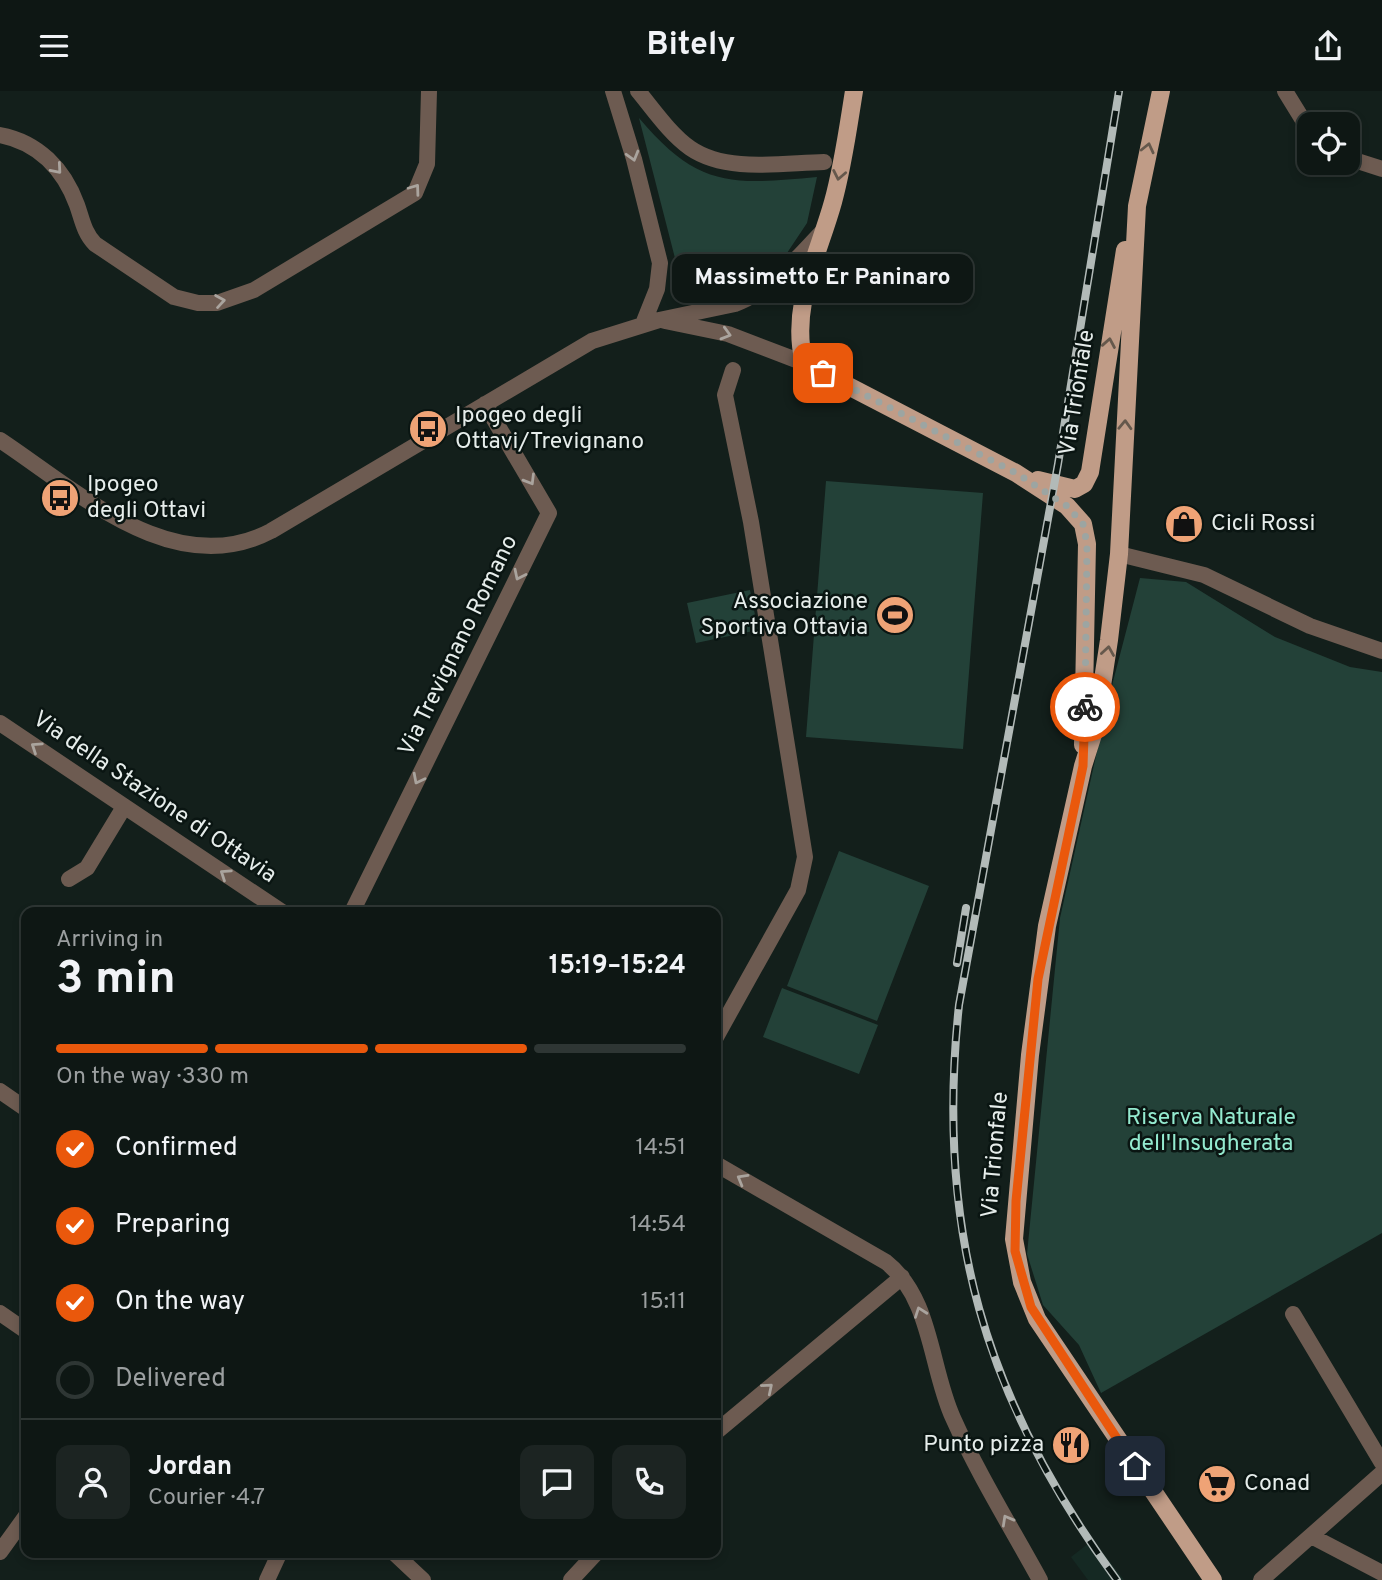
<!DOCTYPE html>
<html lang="en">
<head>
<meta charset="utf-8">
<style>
  :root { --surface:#0e1714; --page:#1c2422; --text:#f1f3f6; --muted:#9b9fa0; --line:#2e3634; --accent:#ea580c }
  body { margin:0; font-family:Overpass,sans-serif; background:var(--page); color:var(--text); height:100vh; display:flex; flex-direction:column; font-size:26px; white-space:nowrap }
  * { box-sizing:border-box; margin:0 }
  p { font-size:23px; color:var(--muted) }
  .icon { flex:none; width:38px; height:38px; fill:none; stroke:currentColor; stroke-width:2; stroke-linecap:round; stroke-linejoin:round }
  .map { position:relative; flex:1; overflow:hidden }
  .sheet { position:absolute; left:21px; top:816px; width:700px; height:651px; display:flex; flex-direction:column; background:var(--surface); border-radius:14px; box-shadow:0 4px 10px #0003,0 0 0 2px var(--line) }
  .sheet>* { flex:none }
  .controls { position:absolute; left:1297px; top:21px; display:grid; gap:14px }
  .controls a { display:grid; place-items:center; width:63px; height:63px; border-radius:14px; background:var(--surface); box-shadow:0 4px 10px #0003,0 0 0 2px var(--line); font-size:35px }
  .pin { position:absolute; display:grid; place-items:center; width:60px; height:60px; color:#fff; margin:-30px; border-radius:14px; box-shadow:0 4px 10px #0006 }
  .courier { position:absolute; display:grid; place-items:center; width:70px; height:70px; margin:-35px; border:5px solid #ea580c; border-radius:50%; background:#fff; color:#222; box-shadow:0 2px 9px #0007 }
  .bubble { position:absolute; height:49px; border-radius:14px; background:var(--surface); box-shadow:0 4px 10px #0003,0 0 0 2px var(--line); font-size:23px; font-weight:700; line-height:49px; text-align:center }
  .summary em { font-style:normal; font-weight:700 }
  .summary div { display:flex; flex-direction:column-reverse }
  .summary { display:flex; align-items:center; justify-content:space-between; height:119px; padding:0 35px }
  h1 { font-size:46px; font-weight:700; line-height:52px }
  .bar { display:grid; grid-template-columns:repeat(4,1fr); gap:10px 7px; align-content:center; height:84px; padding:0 35px }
  .bar i { height:9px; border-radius:5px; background:var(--line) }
  .bar .selected { background:var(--accent) }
  .bar p { grid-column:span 4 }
  .line { display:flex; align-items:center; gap:18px; padding:0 35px; border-top:2px solid var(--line) }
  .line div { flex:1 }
  .round { display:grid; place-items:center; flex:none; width:74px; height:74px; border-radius:14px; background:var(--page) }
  ol { padding:0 35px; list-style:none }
  li { display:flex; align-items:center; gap:21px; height:77px }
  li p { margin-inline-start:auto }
  li .icon { padding:7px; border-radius:50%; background:var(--accent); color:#fff; stroke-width:4 }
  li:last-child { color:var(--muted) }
  li i { width:38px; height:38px; border:4px solid var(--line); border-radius:50% }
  header { display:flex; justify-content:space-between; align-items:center; height:91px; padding:0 35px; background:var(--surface); font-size:32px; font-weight:700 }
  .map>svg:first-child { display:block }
  .built { fill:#152923 }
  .green { fill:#234138 }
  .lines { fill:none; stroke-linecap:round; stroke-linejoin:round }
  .minor { stroke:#6d5b51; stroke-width:16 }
  .major { stroke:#c09c87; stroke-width:18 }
  .rail-casing { stroke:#b2bab8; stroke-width:8 }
  .rail { stroke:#0a1512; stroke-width:5; stroke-dasharray:16; stroke-linecap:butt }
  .oneway { stroke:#65584c }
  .oneway2 { stroke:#aaa49e }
  .done { stroke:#9ca5a2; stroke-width:7; stroke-dasharray:0 12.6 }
  .route { stroke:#ea580c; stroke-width:9 }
  .labels { text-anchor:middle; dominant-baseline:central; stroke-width:5; stroke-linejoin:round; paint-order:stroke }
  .street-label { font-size:23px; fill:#e6edeb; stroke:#0a1512 }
  .poi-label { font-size:23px; fill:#e6edeb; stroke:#0a1512; text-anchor:start }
  .park-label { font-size:23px; fill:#94eacf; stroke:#0a1512 }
</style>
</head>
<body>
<header><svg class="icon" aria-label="menu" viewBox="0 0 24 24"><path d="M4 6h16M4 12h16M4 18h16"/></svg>Bitely<svg class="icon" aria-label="share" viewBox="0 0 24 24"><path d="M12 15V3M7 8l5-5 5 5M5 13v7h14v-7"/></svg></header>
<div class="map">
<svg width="1382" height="1489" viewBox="0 0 1382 1489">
  <rect width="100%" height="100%" fill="#131f1b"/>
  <path class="built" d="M1093,1449L1124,1489H1088L1071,1466Z"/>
  <path class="green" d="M639,27C698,97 731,94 817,86L807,132L787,162L756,196L738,203L685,191L676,171Z
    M826,390L983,402L963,658L806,646Z
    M1140,487L1186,491L1275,546L1350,576L1382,581V1142L1101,1302L1079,1254L1043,1214L1027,1163L1060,827L1110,602Z
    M750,499L758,539L696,552L687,512Z
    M839,760L929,795L877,930L787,895Z
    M782,897L878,934L859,983L763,946Z"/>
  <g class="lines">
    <path class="minor" d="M613,0L634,68L660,172L657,198L643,233
      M638,0C653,18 670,43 690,57C726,82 781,72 824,71
      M1285,0L1309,39
      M0,44C38,51 64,78 77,114C82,128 84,142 95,153L174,206L198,212H217L254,199L415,102L427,73L429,0
      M1348,67L1382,78
      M665,230L728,243L804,272
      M0,349C77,400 174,491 271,440L592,250L659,229L735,213C770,200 795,169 821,142
      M1119,463L1204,484L1310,535L1382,560
      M0,632L282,821
      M69,788L87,777L124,716
      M352,821L549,422L485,313
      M716,946L798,799L805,766L751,431L725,304L733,279
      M0,1000L26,1018
      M716,1073L886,1171C932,1207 930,1277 953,1327C978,1383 1011,1436 1040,1489
      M0,1222L26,1240
      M1293,1223L1382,1372
      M716,1341L902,1186
      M1313,1446L1382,1482
      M0,1461L26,1425
      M393,1461L423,1489
      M267,1489L280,1461
      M571,1489L597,1461
      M1261,1489L1382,1382"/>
    <path class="major" d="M854,0C848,37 843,75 833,111C818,165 790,215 804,272L1016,382L1067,415L1083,433L1087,453L1083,654
      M1161,0L1137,115L1119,463L1109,549L1096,634L1083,675L1047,835L1030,964L1014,1148L1022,1191L1037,1228L1213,1489
      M1038,389L1075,398L1084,393L1090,381L1125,159"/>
    <defs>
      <path id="rail" d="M957,872L966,817
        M1117,1489C984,1308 935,1138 959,914L1058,373L1119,0"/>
    </defs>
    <use href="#rail" class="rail-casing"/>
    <use href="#rail" class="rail"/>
  </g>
  <defs><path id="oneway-chevron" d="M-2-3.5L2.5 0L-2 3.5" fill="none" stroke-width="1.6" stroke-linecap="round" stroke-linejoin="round" transform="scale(1.75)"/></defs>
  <g class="oneway">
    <use href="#oneway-chevron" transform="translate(1148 57) rotate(-77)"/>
    <use href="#oneway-chevron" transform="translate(839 84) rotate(101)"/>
    <use href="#oneway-chevron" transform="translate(1109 252) rotate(-80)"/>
    <use href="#oneway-chevron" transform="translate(1125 334) rotate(-88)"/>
    <use href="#oneway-chevron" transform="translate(1108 560) rotate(-81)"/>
  </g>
  <g class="oneway2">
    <use href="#oneway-chevron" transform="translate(633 65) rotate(74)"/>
    <use href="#oneway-chevron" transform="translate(57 78) rotate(49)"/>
    <use href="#oneway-chevron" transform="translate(415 98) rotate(-54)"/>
    <use href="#oneway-chevron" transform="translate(220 210) rotate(-9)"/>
    <use href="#oneway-chevron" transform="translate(726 243) rotate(16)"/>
    <use href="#oneway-chevron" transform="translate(530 389) rotate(59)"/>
    <use href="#oneway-chevron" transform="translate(519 484) rotate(116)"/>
    <use href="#oneway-chevron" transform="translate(36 656) rotate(-146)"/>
    <use href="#oneway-chevron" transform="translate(418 688) rotate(117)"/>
    <use href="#oneway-chevron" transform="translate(225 783) rotate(-146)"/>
    <use href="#oneway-chevron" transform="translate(742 1088) rotate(-150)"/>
    <use href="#oneway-chevron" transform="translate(920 1221) rotate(-110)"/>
    <use href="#oneway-chevron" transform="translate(768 1297) rotate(-40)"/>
    <use href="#oneway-chevron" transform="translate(1007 1429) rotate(-119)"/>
  </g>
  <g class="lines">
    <path class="done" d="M823,282L1016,382L1067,415L1083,433L1087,453L1085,616"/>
    <path class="route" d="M1085,616L1083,675L1038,888L1016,1110L1015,1160L1031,1216L1135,1375"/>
  </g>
  <defs>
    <symbol id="bus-disc" viewBox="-11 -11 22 22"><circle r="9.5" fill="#efa376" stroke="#0a1512"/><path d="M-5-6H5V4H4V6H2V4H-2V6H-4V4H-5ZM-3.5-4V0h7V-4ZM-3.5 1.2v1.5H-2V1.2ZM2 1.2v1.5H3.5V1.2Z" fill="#111"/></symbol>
    <symbol id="shop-disc" viewBox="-11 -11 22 22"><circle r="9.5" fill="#efa376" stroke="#0a1512"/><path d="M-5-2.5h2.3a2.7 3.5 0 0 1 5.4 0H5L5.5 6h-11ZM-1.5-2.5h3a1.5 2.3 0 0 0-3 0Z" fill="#111"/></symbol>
    <symbol id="stadium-disc" viewBox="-11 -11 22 22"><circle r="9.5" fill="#efa376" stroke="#0a1512"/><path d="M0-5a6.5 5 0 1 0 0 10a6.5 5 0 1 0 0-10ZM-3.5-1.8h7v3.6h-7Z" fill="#111"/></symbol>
    <symbol id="restaurant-disc" viewBox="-11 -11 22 22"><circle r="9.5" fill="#efa376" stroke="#0a1512"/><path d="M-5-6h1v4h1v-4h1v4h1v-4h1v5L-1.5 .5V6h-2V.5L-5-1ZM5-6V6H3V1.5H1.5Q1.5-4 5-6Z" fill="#111"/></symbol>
    <symbol id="supermarket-disc" viewBox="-11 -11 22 22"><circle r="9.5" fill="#efa376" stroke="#0a1512"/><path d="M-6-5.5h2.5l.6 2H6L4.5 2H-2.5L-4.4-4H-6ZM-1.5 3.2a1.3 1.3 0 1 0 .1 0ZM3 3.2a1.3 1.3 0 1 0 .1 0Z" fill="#111"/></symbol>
  </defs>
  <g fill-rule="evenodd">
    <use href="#bus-disc" x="406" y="316" width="44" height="44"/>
    <use href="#bus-disc" x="38" y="385" width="44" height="44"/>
    <use href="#shop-disc" x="1162" y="411" width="44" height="44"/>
    <use href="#stadium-disc" x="873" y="502" width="44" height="44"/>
    <use href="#restaurant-disc" x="1049" y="1332" width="44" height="44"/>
    <use href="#supermarket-disc" x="1195" y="1371" width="44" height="44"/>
  </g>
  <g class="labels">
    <g class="street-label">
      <text transform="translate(1078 302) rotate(-81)">Via Trionfale</text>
      <text transform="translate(459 555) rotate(-64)">Via Trevignano Romano</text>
      <text transform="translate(154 707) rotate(34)">Via della Stazione di Ottavia</text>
      <text transform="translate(996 1064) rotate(-85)">Via Trionfale</text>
    </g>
    <g class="poi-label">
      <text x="455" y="325">Ipogeo degli<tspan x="455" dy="26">Ottavi/Trevignano</tspan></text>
      <text x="87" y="394">Ipogeo<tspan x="87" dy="26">degli Ottavi</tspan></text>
      <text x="1211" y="433">Cicli Rossi</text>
      <text x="868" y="511" text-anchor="end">Associazione<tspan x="868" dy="26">Sportiva Ottavia</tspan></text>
      <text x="1044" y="1354" text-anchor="end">Punto pizza</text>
      <text x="1244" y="1393">Conad</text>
    </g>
    <g class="park-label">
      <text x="1211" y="1027">Riserva Naturale<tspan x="1211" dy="26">dell'Insugherata</tspan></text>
    </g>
  </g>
</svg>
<div class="controls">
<a><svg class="icon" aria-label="locate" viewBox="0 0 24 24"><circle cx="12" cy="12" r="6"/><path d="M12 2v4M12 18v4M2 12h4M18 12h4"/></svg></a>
</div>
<div class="pin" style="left:823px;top:282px;background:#ea580c"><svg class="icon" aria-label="bag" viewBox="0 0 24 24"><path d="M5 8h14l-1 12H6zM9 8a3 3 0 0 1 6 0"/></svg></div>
<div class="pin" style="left:1135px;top:1375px;background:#1f2937"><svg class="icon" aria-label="home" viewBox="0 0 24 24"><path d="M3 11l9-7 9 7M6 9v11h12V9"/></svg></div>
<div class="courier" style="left:1085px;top:616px"><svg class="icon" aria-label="bike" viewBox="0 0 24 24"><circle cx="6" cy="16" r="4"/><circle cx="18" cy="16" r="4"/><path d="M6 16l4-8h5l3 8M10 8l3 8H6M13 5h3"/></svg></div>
<div class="bubble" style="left:672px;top:163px;width:301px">Massimetto Er Paninaro</div>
<section class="sheet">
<div class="summary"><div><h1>3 min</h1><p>Arriving in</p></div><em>15:19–15:24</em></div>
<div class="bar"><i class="selected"></i><i class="selected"></i><i class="selected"></i><i></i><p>On the way · 330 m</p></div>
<ol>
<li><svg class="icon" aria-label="check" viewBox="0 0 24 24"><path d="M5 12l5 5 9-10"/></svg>Confirmed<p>14:51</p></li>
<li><svg class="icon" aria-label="check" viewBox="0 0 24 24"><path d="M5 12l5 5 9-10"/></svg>Preparing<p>14:54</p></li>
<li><svg class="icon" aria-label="check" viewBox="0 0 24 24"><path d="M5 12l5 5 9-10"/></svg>On the way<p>15:11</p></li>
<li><i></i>Delivered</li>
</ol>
<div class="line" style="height:126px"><a class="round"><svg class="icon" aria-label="person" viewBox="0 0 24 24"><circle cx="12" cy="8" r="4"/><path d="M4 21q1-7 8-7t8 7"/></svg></a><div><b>Jordan</b><p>Courier · 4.7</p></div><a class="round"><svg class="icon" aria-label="chat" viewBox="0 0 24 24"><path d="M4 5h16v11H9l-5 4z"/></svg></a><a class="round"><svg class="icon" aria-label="phone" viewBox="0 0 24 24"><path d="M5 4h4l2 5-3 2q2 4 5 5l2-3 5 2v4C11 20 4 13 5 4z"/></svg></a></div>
</section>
</div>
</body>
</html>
